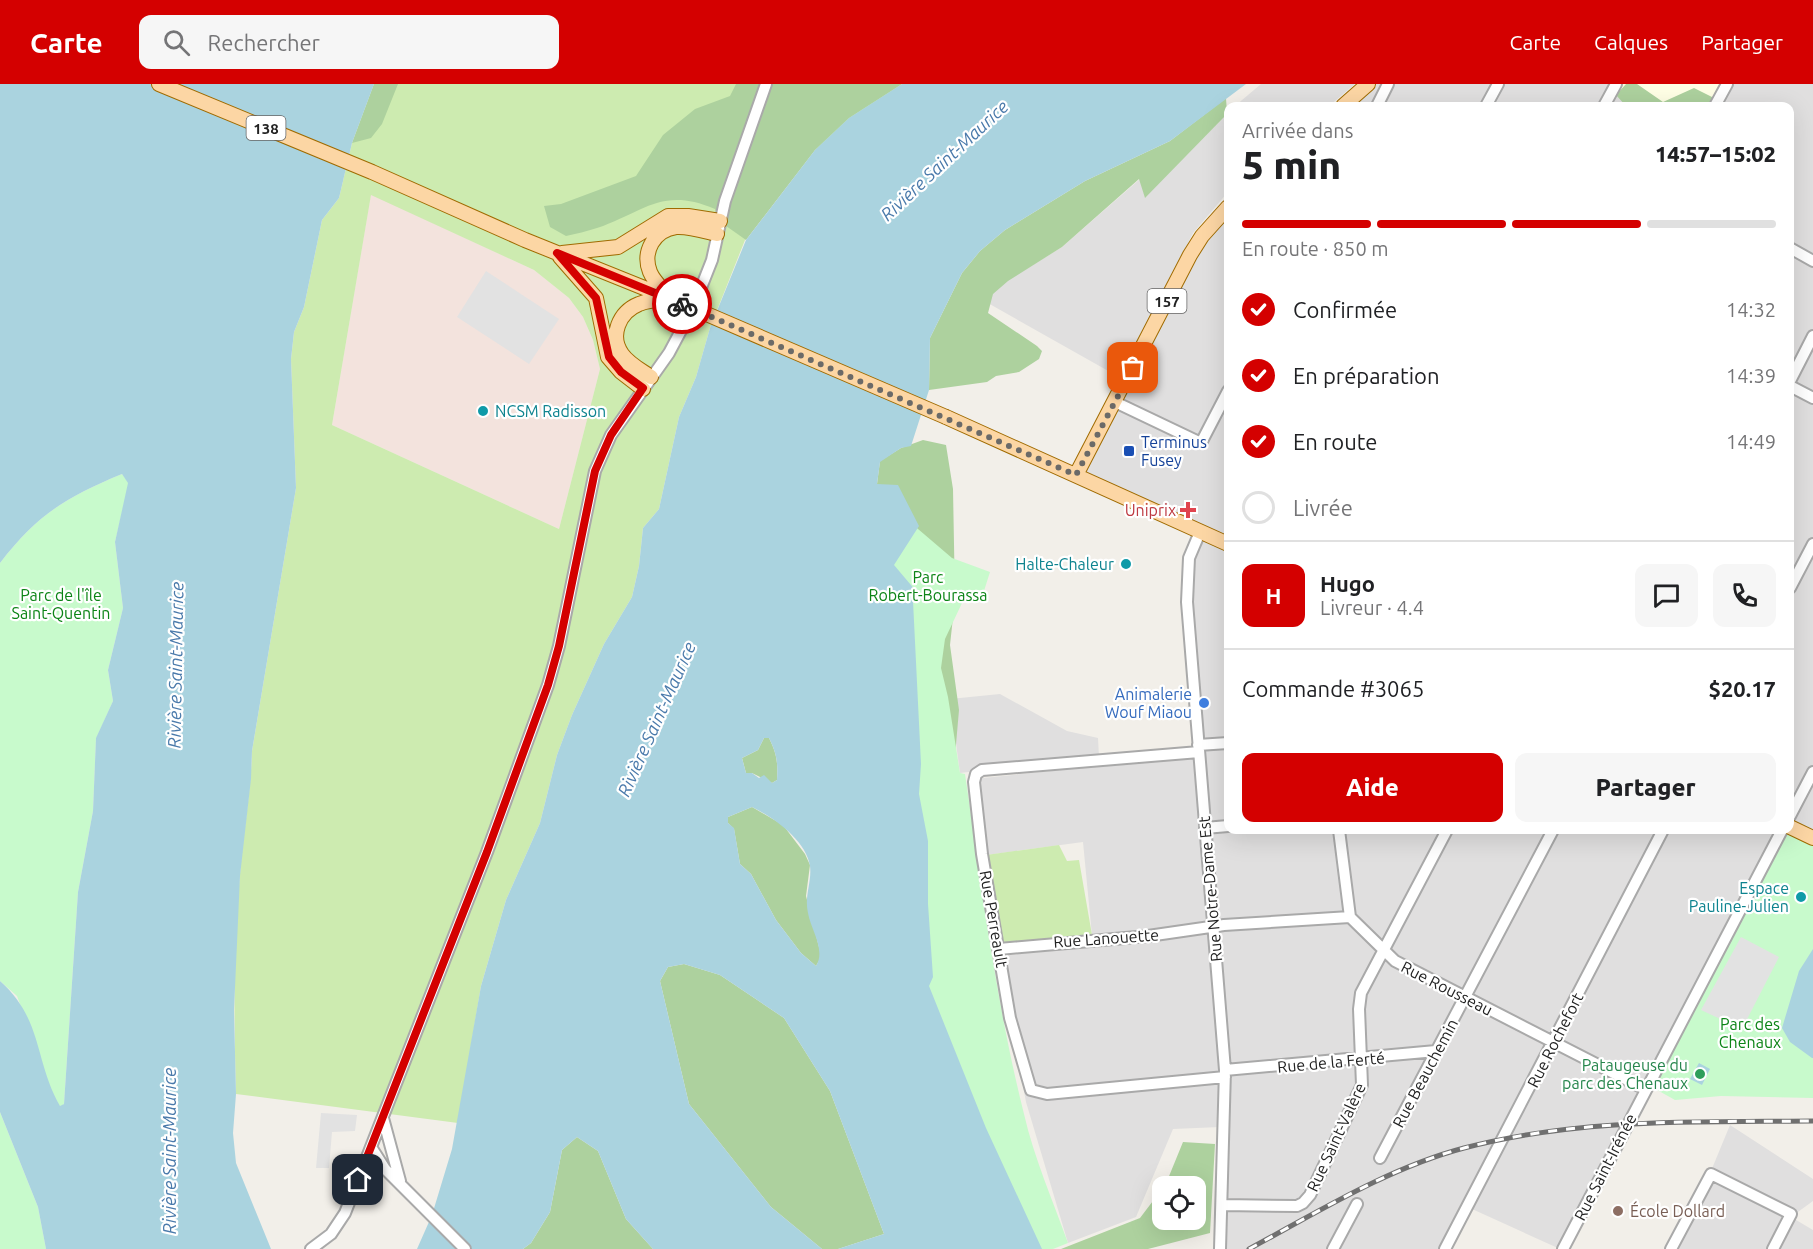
<!DOCTYPE html>
<html lang="fr">
<head>
<meta charset="utf-8">
<style>
  :root { --surface:#fff; --page:#f6f6f6; --text:#202124; --muted:#757577; --line:#e0e0e0; --accent:#d40000 }
  body { margin:0; font-family:Ubuntu,sans-serif; background:var(--page); color:var(--text); height:100vh; display:flex; flex-direction:column; font-size:22px; white-space:nowrap }
  * { box-sizing:border-box; margin:0 }
  p { font-size:20px; color:var(--muted) }
  .icon { flex:none; width:33px; height:33px; fill:none; stroke:currentColor; stroke-width:2; stroke-linecap:round; stroke-linejoin:round }
  .map { position:relative; flex:1; overflow:hidden }
  .drawer { position:absolute; left:1224px; top:18px; width:570px; height:732px; display:flex; flex-direction:column; background:var(--surface); border-radius:12px; box-shadow:0 6px 24px #0002 }
  .drawer>* { flex:none }
  .buttons { position:absolute; left:1152px; top:1092px; display:grid; gap:12px }
  .buttons a { display:grid; place-items:center; width:54px; height:54px; border-radius:12px; background:var(--surface); box-shadow:0 6px 24px #0002; font-size:30px }
  .pin { position:absolute; display:grid; place-items:center; width:51px; height:51px; color:#fff; margin:-26px; border-radius:12px; box-shadow:0 3px 9px #0006 }
  .courier { position:absolute; display:grid; place-items:center; width:60px; height:60px; margin:-30px; border:4px solid #d40000; border-radius:50%; background:#fff; color:#222; box-shadow:0 2px 8px #0007 }
  .overview em { font-style:normal; font-weight:800 }
  .overview div { display:flex; flex-direction:column-reverse }
  .overview { display:flex; align-items:center; justify-content:space-between; height:102px; padding:0 18px }
  h1 { font-size:39px; font-weight:800; line-height:45px }
  .bar { display:grid; grid-template-columns:repeat(4,1fr); gap:9px 6px; align-content:center; height:72px; padding:0 18px }
  .bar i { height:8px; border-radius:4px; background:var(--line) }
  .bar .active { background:var(--accent) }
  .bar p { grid-column:span 4 }
  .line { display:flex; align-items:center; gap:15px; padding:0 18px; border-top:2px solid var(--line) }
  .line div { flex:1 }
  .round { display:grid; place-items:center; flex:none; width:63px; height:63px; border-radius:12px; background:var(--page) }
  ol { padding:0 18px; list-style:none }
  li { display:flex; align-items:center; gap:18px; height:66px }
  li p { margin-inline-start:auto }
  li .icon { padding:6px; border-radius:50%; background:var(--accent); color:#fff; stroke-width:4 }
  li:last-child { color:var(--muted) }
  li i { width:33px; height:33px; border:3px solid var(--line); border-radius:50% }
  .cta { display:flex; gap:12px; margin-top:auto; padding:12px 18px }
  .cta a { flex:1; height:69px; border-radius:12px; background:var(--accent); color:#fff; font-size:24px; font-weight:800; line-height:69px; text-align:center }
  .cta a+a { background:var(--page); color:var(--text) }
  header { display:flex; align-items:center; gap:36px; box-sizing:border-box; height:84px; padding:0 30px; background:var(--accent); color:#fff }
  header strong { font-size:28px }
  nav { display:flex; gap:33px; margin-inline-start:auto; font-size:21px }
  .search { width:420px; height:54px; background:var(--page); display:flex; align-items:center; gap:15px; box-sizing:border-box; padding:0 21px; border-radius:12px; color:var(--muted); font-size:22px }
  .map>svg:first-child { display:block }
  .residential { fill:#e0dfdf }
  .education { fill:#ffffe5 }
  .military { fill:#f3e3dd }
  .grass { fill:#cdebb0; fill-rule:evenodd }
  .forest { fill:#add19e }
  .park { fill:#c8facc }
  .parking { fill:#e2e2e2 }
  .water { fill:#aad3df; fill-rule:evenodd }
  .lines { fill:none; stroke-linecap:round; stroke-linejoin:round }
  .minor-casing { stroke:#a9a9a9; stroke-width:14 }
  .major-casing { stroke:#a06b00; stroke-width:16 }
  .minor { stroke:#fff; stroke-width:10 }
  .major { stroke:#fcd6a4; stroke-width:14 }
  .rail-casing { stroke:#707070; stroke-width:5 }
  .rail { stroke:#fff; stroke-width:3; stroke-dasharray:9; stroke-linecap:butt }
  .major-bridge-casing { stroke:#a06b00; stroke-width:16; stroke-linecap:butt }
  .major-bridge { stroke:#fcd6a4; stroke-width:14 }
  .done { stroke:#6b6a68; stroke-width:6; stroke-dasharray:0 10.8 }
  .route { stroke:#d40000; stroke-width:8 }
  .culture-dot { fill:#0f9aa8; stroke:#fff; stroke-width:2 }
  .transit-dot { fill:#1a4fb4; stroke:#fff; stroke-width:2 }
  .health-dot { fill:#e0444e; stroke:#fff; stroke-width:2 }
  .shop-dot { fill:#3f7fe0; stroke:#fff; stroke-width:2 }
  .leisure-dot { fill:#2e9e5b; stroke:#fff; stroke-width:2 }
  .education-dot { fill:#8d6e63; stroke:#fff; stroke-width:2 }
  .labels { text-anchor:middle; dominant-baseline:central; stroke-width:4.5; stroke-linejoin:round; paint-order:stroke }
  .shield { fill:#fff; stroke:#646464; stroke-width:1.5 }
  .shield-label { font-size:15px; font-weight:bold; fill:#222 }
  .culture-label { font-size:16px; fill:#0d838f; stroke:#fff; text-anchor:end }
  .transit-label { font-size:16px; fill:#164399; stroke:#fff; text-anchor:start }
  .health-label { font-size:16px; fill:#be3a42; stroke:#fff; text-anchor:end }
  .park-label { font-size:16px; fill:#0c8416; stroke:#fff }
  .shop-label { font-size:16px; fill:#366cbe; stroke:#fff; text-anchor:end }
  .street-label { font-size:16px; fill:#222; stroke:#fff }
  .leisure-label { font-size:16px; fill:#27864d; stroke:#fff; text-anchor:end }
  .education-label { font-size:16px; fill:#785e54; stroke:#fff; text-anchor:start }
  .water-label { font-size:18px; font-style:italic; fill:#4a7aab; stroke:#fff }
</style>
</head>
<body>
<header>
<strong>Carte</strong>
<div class="search"><svg class="icon" aria-label="search" viewBox="0 0 24 24"><circle cx="10" cy="10" r="6"/><path d="M15 15l6 6"/></svg>Rechercher</div>
<nav><a>Carte</a><a>Calques</a><a>Partager</a></nav>
</header>
<div class="map">
<svg width="1813" height="1165" viewBox="0 0 1813 1165">
  <rect width="100%" height="100%" fill="#f2efe9"/>
  <path class="residential" d="M1261,0H1355L1329,22H1235Z
    M1368,0H1813V752L1790,741V22H1343Z
    M1228,29V108L1193,149L1119,293L979,214L1062,163L1140,95L1145,113Z
    M1228,123V746H1779L1560,1165L1461,1120L1438,1165H1220V986V1043L1173,1045L1136,1133L1068,1159L1026,1018L999,872L1093,862L1083,758L986,771L973,695L1199,672L1186,508L1200,448L1076,391L1178,196Z
    M1000,610L1067,647L1098,654L1099,673L960,689L950,615Z
    M1730,1041L1813,1095V1117L1791,1133L1813,1146V1165H1669L1711,1087Z"/>
  <path class="education" d="M1623,0H1721L1709,22H1635L1616,11Z"/>
  <path class="military" d="M371,110L534,186L569,214L583,233L593,256L600,285L559,445L332,341Z"/>
  <path class="grass" d="M374,0H902L815,66L745,156L710,244L696,293L679,333L659,425L643,444L639,482L632,513L604,560L572,631L557,671L540,739L506,816L481,902L458,1039L236,1010C234,937 233,863 240,790C243,749 251,709 252,667L296,404L291,275L294,248L304,223L322,136L339,114L352,59ZM371,111L534,186L569,214L583,233L593,256L600,285L559,445L332,341Z
    M1059,761L1067,777L1079,776L1092,851L997,861L986,771Z"/>
  <path class="forest" d="M374,0H398L382,40L371,54L352,59Z
    M736,0H902L849,34L815,66L746,156L719,137L715,125C662,102 644,128 597,144C587,147 576,150 566,152L550,143L544,122L561,120L636,92L663,51L695,25L730,12Z
    M1626,0H1637L1663,18L1694,4L1714,14L1709,22H1626L1616,11Z
    M1226,14L1227,30L1145,114L1139,95L1062,163L1008,197L993,210L988,229L1037,262L1042,267L1039,275L1019,288L996,292L987,298L929,306L930,254L962,189L980,167L1005,146L1085,97L1170,57Z
    M923,356L946,361L953,405L955,515L950,561L959,626L953,695L877,400L880,377L901,364Z
    M764,654H769C777,670 778,679 777,696L772,699L752,689H746L742,674L758,666Z
    M752,723L783,741L805,770L810,781L806,812L820,867V875L816,882L801,869L776,836L751,790L740,780L734,745L728,739V733Z
    M684,880L720,891L784,934L830,1007L884,1150L838,1165H822L771,1123L689,1020L660,897L668,883Z
    M577,1053L598,1067L626,1135L653,1165H523L531,1159L550,1128L562,1066Z
    M1183,1058L1215,1060L1210,1149L1148,1165H1061L1140,1134L1162,1105V1136H1196V1102H1165Z"/>
  <path class="park" d="M122,390L129,399L115,458L123,524L108,586L113,617L96,655L93,727L78,808L64,1020L60,1023L51,1006L17,912L0,897V479C37,431 66,413 122,390Z
    M911,439L952,474L990,488L983,510L962,519L945,555L941,584L948,613L960,689L965,690C982,804 996,919 1024,1030C1034,1074 1053,1117 1068,1159L1053,1165H1037L925,904L886,474Z
    M1783,747L1813,761V1014L1721,1012L1675,1016L1650,1002Z
    M0,1028L38,1123L46,1165H0Z"/>
  <path class="parking" d="M486,187L559,235L529,280L457,233Z
    M1741,853L1779,873L1742,945L1701,926Z
    M321,1029L357,1031L355,1047L332,1048L329,1084H316Z"/>
  <path class="water" d="M0,0H374L352,59L339,114L322,136L304,223L294,248L291,275L296,404L252,667L251,695L240,792L234,926L236,1010L233,1049L236,1079L271,1165H46L38,1123L0,1028V897C43,935 34,976 60,1022L64,1020L78,808L93,727L96,654L113,617L108,586L123,524L115,458L128,399L122,390C66,413 37,431 0,479Z
    M902,0H1246L1170,57L1085,97L1005,146L980,167L962,189L930,254L929,306L911,362L901,364L880,378L877,400L898,401L919,442L894,481L916,507L913,517L921,680L919,710L928,757V820L933,893L929,902L986,1044L1042,1165H838L884,1150L830,1007L784,934L720,891L684,880L668,883L660,897L689,1020L771,1123L822,1165H653L626,1135L598,1067L577,1053L562,1066L550,1128L531,1159L523,1165H417L432,1131L452,1065L481,902L506,816L540,739L557,671L572,631L604,560L632,513L639,482L643,444L659,425L679,333L696,293L710,244L746,156L815,66L849,34ZM764,654H769C777,670 778,679 777,696L772,699L764,691L759,694L752,689H746L742,674L758,666ZM752,723C773,733 806,756 810,782C812,798 804,812 808,829C811,846 826,866 816,882L801,869L776,836L751,790L740,780L734,744L728,739V733Z
    M1813,865V974H1812L1790,958L1782,944L1799,887Z
    M1699,979L1710,985L1702,1001L1690,995Z"/>
  <g class="lines">
    <defs>
      <path id="minor" d="M1377,22L1388,0
        M1486,22L1498,0
        M1604,22L1616,0
        M1715,22L1727,0
        M1790,164L1813,177
        M1790,297L1813,252
        M1790,302L1813,314
        M1115,318L1201,359L1228,307
        M1200,448L1189,474L1187,518L1225,986L1220,1165
        M1790,504L1813,460
        M1198,661L1228,659
        M1199,668L982,686L976,690L974,698L982,770L1010,934L1031,1006L1047,1010L1225,993
        M1790,732L1813,688
        M1205,744L1228,742
        M1339,746L1350,833
        M999,865L1148,852L1224,841L1350,833L1395,877L1645,1005
        M1225,986L1436,967
        M383,1034L400,1097
        M371,1063L385,1085L465,1165
        M1380,1074L1553,746
        M1223,1121L1297,1122L1303,1119L1310,1111L1362,1001L1359,925L1361,909L1447,746
        M311,1165L331,1150L345,1129L487,768L548,601L559,562L595,387L611,351L669,269L693,224L712,176L725,117L766,0
        M1333,1165L1357,1120
        M1445,1165L1663,746
        M1563,1165L1782,746
        M1671,1165L1711,1090L1791,1130L1773,1165"/>
      <path id="major" d="M159,0L372,88L525,156L674,216
        M1343,22L1368,0
        M562,169L618,163L668,132H688L720,137
        M560,173L596,214L608,273L621,288L643,305
        M670,214C664,206 654,198 650,188C642,168 654,146 676,143C689,142 704,147 717,150
        M651,293C641,286 629,280 622,270C609,252 619,228 639,220C648,216 657,216 667,216
        M946,333L1228,460
        M1076,391L1190,171L1202,152L1228,123
        M1790,743L1813,754"/>
    </defs>
    <use href="#minor" class="minor-casing"/>
    <use href="#major" class="major-casing"/>
    <use href="#minor" class="minor"/>
    <use href="#major" class="major"/>
    <defs>
      <path id="rail" d="M1249,1165C1318,1128 1388,1084 1464,1064C1578,1034 1696,1038 1813,1037"/>
    </defs>
    <use href="#rail" class="rail-casing"/>
    <use href="#rail" class="rail"/>
    <defs>
      <path id="major-bridge" d="M674,216L946,333"/>
    </defs>
    <use href="#major-bridge" class="major-bridge-casing"/>
    <use href="#major-bridge" class="major-bridge"/>
  </g>
  <g class="lines">
    <path class="done" d="M682,220L1076,391L1133,284"/>
    <path class="route" d="M358,1096L487,768L548,601L559,562L595,387L611,351L643,304L621,288L609,273L596,214L557,169L682,220"/>
  </g>
  <g class="culture-dot">
    <circle cx="483" cy="327" r="6"/>
    <circle cx="1126" cy="480" r="6"/>
    <circle cx="1801" cy="813" r="6"/>
  </g>
  <rect class="transit-dot" x="1123" y="361" width="12" height="12" rx="3"/>
  <path class="health-dot" d="M1185 417h6v6h6v6h-6v6h-6v-6h-6v-6h6z"/>
  <circle class="shop-dot" cx="1204" cy="619" r="6"/>
  <circle class="leisure-dot" cx="1700" cy="990" r="6"/>
  <circle class="education-dot" cx="1618" cy="1127" r="6"/>
  <g class="labels">
    <g class="shield">
      <rect x="246.5" y="32" width="39" height="24" rx="4.5"/>
      <rect x="1147.5" y="205" width="39" height="24" rx="4.5"/>
    </g>
    <g class="shield-label">
      <text x="266" y="44">138</text>
      <text x="1167" y="217">157</text>
    </g>
    <g class="culture-label">
      <text x="495" y="327" text-anchor="start">NCSM Radisson</text>
      <text x="1114" y="480">Halte-Chaleur</text>
      <text x="1789" y="804">Espace<tspan x="1789" dy="18">Pauline-Julien</tspan></text>
    </g>
    <g class="transit-label">
      <text x="1141" y="358">Terminus<tspan x="1141" dy="18">Fusey</tspan></text>
    </g>
    <g class="health-label">
      <text x="1176" y="426">Uniprix</text>
    </g>
    <g class="park-label">
      <text x="928" y="493">Parc<tspan x="928" dy="18">Robert-Bourassa</tspan></text>
      <text x="61" y="511">Parc de l'île<tspan x="61" dy="18">Saint-Quentin</tspan></text>
      <text x="1750" y="940">Parc des<tspan x="1750" dy="18">Chenaux</tspan></text>
    </g>
    <g class="shop-label">
      <text x="1192" y="610">Animalerie<tspan x="1192" dy="18">Wouf Miaou</tspan></text>
    </g>
    <g class="street-label">
      <text transform="translate(1210 805) rotate(-95)">Rue Notre-Dame Est</text>
      <text transform="translate(994 835) rotate(80)">Rue Perreault</text>
      <text transform="translate(1106 854) rotate(-4)">Rue Lanouette</text>
      <text transform="translate(1447 904) rotate(27)">Rue Rousseau</text>
      <text transform="translate(1555 956) rotate(-63)">Rue Rochefort</text>
      <text transform="translate(1331 978) rotate(-5)">Rue de la Ferté</text>
      <text transform="translate(1425 989) rotate(-62)">Rue Beauchemin</text>
      <text transform="translate(1336 1053) rotate(-65)">Rue Saint-Valère</text>
      <text transform="translate(1605 1083) rotate(-63)">Rue Saint-Irénée</text>
    </g>
    <g class="leisure-label">
      <text x="1688" y="981">Pataugeuse du<tspan x="1688" dy="18">parc des Chenaux</tspan></text>
    </g>
    <g class="education-label">
      <text x="1630" y="1127">École Dollard</text>
    </g>
    <g class="water-label">
      <text transform="translate(944 76) rotate(-43)">Rivière Saint-Maurice</text>
      <text transform="translate(175 581) rotate(-89)">Rivière Saint-Maurice</text>
      <text transform="translate(656 635) rotate(-66)">Rivière Saint-Maurice</text>
      <text transform="translate(169 1067) rotate(-90)">Rivière Saint-Maurice</text>
    </g>
  </g>
</svg>
<div class="buttons">
<a><svg class="icon" aria-label="locate" viewBox="0 0 24 24"><circle cx="12" cy="12" r="6"/><path d="M12 2v4M12 18v4M2 12h4M18 12h4"/></svg></a>
</div>
<div class="pin" style="left:1133px;top:284px;background:#ea580c"><svg class="icon" aria-label="bag" viewBox="0 0 24 24"><path d="M5 8h14l-1 12H6zM9 8a3 3 0 0 1 6 0"/></svg></div>
<div class="pin" style="left:358px;top:1096px;background:#1f2937"><svg class="icon" aria-label="home" viewBox="0 0 24 24"><path d="M3 11l9-7 9 7M6 9v11h12V9"/></svg></div>
<div class="courier" style="left:682px;top:220px"><svg class="icon" aria-label="bike" viewBox="0 0 24 24"><circle cx="6" cy="16" r="4"/><circle cx="18" cy="16" r="4"/><path d="M6 16l4-8h5l3 8M10 8l3 8H6M13 5h3"/></svg></div>
<section class="drawer">
<div class="overview"><div><h1>5 min</h1><p>Arrivée dans</p></div><em>14:57–15:02</em></div>
<div class="bar"><i class="active"></i><i class="active"></i><i class="active"></i><i></i><p>En route · 850 m</p></div>
<ol>
<li><svg class="icon" aria-label="check" viewBox="0 0 24 24"><path d="M5 12l5 5 9-10"/></svg>Confirmée<p>14:32</p></li>
<li><svg class="icon" aria-label="check" viewBox="0 0 24 24"><path d="M5 12l5 5 9-10"/></svg>En préparation<p>14:39</p></li>
<li><svg class="icon" aria-label="check" viewBox="0 0 24 24"><path d="M5 12l5 5 9-10"/></svg>En route<p>14:49</p></li>
<li><i></i>Livrée</li>
</ol>
<div class="line" style="height:108px"><b class="round" style="background:var(--accent);color:#fff">H</b><div><b>Hugo</b><p>Livreur · 4.4</p></div><a class="round"><svg class="icon" aria-label="chat" viewBox="0 0 24 24"><path d="M4 5h16v11H9l-5 4z"/></svg></a><a class="round"><svg class="icon" aria-label="phone" viewBox="0 0 24 24"><path d="M5 4h4l2 5-3 2q2 4 5 5l2-3 5 2v4C11 20 4 13 5 4z"/></svg></a></div>
<div class="line" style="height:78px"><div>Commande #3065</div><b>$20.17</b></div>
<div class="cta"><a>Aide</a><a>Partager</a></div>
</section>
</div>
</body>
</html>
